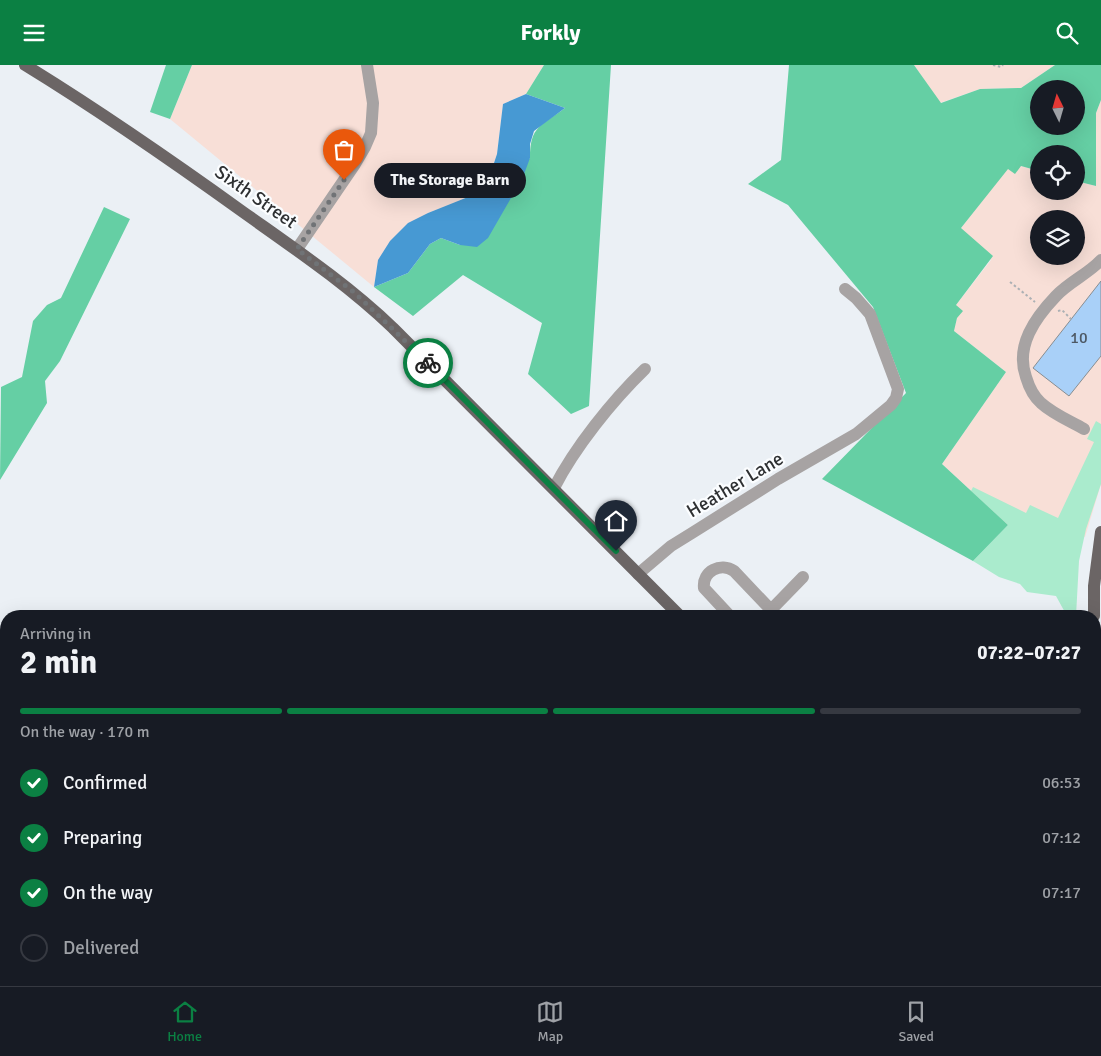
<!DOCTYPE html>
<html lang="en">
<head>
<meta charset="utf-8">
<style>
  :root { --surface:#171b24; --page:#20242c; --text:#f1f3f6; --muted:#9ea1a6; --line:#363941; --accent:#0b8043 }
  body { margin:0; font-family:Signika,sans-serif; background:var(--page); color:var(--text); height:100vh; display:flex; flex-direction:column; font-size:19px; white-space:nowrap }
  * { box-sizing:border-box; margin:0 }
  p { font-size:16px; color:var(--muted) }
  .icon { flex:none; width:28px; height:28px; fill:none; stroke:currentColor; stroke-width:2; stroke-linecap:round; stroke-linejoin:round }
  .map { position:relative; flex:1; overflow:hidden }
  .side { position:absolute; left:0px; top:545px; width:1101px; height:376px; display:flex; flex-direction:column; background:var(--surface); border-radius:20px 20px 0 0; box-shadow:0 5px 20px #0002 }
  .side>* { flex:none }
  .needle { width:32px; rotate:355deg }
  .tools { position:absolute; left:1030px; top:15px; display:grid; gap:10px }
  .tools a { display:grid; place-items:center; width:55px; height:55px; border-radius:50%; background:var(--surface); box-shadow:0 5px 20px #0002; font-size:25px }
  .pin { position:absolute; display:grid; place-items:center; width:42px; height:42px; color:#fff; margin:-51px -21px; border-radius:50% 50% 50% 0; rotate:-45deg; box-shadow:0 0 5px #0007 }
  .pin .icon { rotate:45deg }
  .courier { position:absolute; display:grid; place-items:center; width:50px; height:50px; margin:-25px; border:4px solid #0b8043; border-radius:50%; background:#fff; color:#222; box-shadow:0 1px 6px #0007 }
  .bubble { position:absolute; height:35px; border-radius:18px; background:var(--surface); box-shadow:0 5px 20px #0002; font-size:16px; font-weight:700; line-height:35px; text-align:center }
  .headline em { font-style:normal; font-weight:700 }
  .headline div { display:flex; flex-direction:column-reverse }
  .headline { display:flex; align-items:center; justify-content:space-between; height:85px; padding:0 20px }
  h1 { font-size:32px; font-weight:700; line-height:38px }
  .bar { display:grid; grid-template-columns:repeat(4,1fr); gap:8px 5px; align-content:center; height:60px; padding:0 20px }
  .bar i { height:6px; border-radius:4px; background:var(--line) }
  .bar .selected { background:var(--accent) }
  .bar p { grid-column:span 4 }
  ol { padding:0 20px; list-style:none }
  li { display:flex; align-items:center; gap:15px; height:55px }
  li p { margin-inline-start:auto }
  li .icon { padding:5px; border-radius:50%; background:var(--accent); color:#fff; stroke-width:4 }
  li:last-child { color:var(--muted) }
  li i { width:28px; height:28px; border:2px solid var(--line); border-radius:50% }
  header { display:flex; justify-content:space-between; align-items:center; height:65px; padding:0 20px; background:var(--accent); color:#fff; font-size:22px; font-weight:700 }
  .menu { display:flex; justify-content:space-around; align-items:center; height:70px; border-top:1px solid var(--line); background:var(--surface); font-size:14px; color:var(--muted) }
  .menu a { display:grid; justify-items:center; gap:2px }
  .menu .selected { color:var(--accent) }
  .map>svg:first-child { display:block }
  .commercial { fill:#f8dfd7; fill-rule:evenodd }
  .green { fill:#aaebcd }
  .forest { fill:#65cfa4; fill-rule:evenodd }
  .water { fill:#4799d3 }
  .building { fill:#a9d0f8; stroke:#888d91 }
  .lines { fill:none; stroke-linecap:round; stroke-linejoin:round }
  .path { stroke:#acb0b4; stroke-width:2; stroke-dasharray:2.5 2.5; stroke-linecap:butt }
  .minor { stroke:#a7a3a3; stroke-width:12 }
  .major { stroke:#6b6565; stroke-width:12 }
  .done { stroke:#707376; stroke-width:5; stroke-dasharray:0 9 }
  .route { stroke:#0b8043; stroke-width:6 }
  .labels { text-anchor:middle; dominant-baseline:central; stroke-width:4.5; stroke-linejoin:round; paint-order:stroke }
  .number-label { font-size:16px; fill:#4d5864 }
  .street-label { font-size:19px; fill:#2e3032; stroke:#fbfdff }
</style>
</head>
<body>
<header><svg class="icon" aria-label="menu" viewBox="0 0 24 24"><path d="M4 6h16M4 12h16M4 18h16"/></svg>Forkly<svg class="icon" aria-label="search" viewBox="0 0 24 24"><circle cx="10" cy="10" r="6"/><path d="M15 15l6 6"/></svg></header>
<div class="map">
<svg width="1101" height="921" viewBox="0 0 1101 921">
  <rect width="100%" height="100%" fill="#ebf0f5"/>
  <path class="commercial" d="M192,0H544L526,29L503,39L497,89L491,107L469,132L428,148L378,196L374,222L170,54Z
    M914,0H1055L1021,23L980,24L940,38Z
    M1101,35V419L1085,472L1008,460L942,399L1006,307L954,266L957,253L956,240L991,195L961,163L1008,103L1021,101L1039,106V126H1076V116L1096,121V48ZM1039,154H1076V191H1039Z
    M1101,780V921H952L966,915H1095V790Z
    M6,856V915H720L717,921H0V857Z"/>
  <path class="green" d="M1096,356L1101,359V419L1086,464L1079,496L1076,551H1067L1056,531L1027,527L1020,519L999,512L973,496L1008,460L971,426L973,422L1026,448L1030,440L1058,453L1094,377L1087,374Z"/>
  <path class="forest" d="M166,0H192L170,54L150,47Z
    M544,0H611L589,341L571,349L528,309L542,258L463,210L413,251L374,222L408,208L430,179L441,173L460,180L530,93C530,61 541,61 565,43L526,29Z
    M789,0H914L941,38L980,24L1021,23L1055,0H1101V35L1096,48V121L1076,116V89H1039V106L1021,101L1015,109L1008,104L961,163L993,191L956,240L963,246L957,253L954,266L1006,307L942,399L1008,460L973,496L822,414L906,328L873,242L788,140L748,119L781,95ZM1039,24H1076V61H1039Z
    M104,142L130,154L60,296L45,316L47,338L0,415L1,322L22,312L33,256L47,240L61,233Z
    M6,727V856L0,857V731Z
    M120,915H344L341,921H117Z
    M720,915H966L952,921H717Z"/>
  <path class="water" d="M526,29L565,43L534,66L530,79V93L523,112L488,173L477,182L460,180L441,173L430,179L408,208L374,222L378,195L390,176L408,158L428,148L468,132L491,107L497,89L503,39Z"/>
  <path class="building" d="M1101,216V291L1069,331L1033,303Z"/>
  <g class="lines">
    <path class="path" d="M993,0L1001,2L1003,0
      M1010,217L1035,237
      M1058,246L1062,245L1071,254
      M465,915L466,921
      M509,915L520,921
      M626,916L627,915"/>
    <path class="minor" d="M297,184L355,99L365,82L371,68L373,38L367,0
      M1084,364C1070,356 1053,349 1041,338C1033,331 1029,322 1026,312C1015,281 1035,253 1056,231C1069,217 1088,209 1101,195
      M554,423C575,382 612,336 645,304
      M638,509L671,481L692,468L778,414L856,369L891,340L896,333L898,324L870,249L856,233L845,224
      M730,551L704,523C702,506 721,497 734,506L771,545
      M765,551L803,512
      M1095,818L1101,813
      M1095,839L1101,836
      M1065,915L1076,921
      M96,921L99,915
      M447,921L452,915
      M703,921L706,915"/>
    <path class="major" d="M25,0C100,46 172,96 243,147C295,184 347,219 393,263L680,551
      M1094,551V521L1101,467
      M1095,565L1101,600
      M1095,699L1101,697"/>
  </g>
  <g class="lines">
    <path class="done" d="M344,115L297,184L355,228L428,298"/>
    <path class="route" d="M428,298L616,486"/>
  </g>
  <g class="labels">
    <g class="number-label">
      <text x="1079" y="273">10</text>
    </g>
    <g class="street-label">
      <text transform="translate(256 132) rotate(35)">Sixth Street</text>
      <text transform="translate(735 420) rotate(-31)">Heather Lane</text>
    </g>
  </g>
</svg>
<div class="tools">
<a><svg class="needle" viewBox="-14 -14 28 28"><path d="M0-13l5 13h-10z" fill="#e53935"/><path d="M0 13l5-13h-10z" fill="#9ea1a6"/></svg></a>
<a><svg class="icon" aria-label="locate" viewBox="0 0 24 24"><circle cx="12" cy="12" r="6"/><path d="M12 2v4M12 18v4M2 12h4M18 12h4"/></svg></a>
<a><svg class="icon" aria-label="layers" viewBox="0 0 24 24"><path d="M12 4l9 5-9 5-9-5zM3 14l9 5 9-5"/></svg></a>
</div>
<div class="pin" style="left:344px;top:115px;background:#ea580c"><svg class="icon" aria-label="bag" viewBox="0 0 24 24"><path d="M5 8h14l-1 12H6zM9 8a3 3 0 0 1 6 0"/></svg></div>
<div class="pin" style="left:616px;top:486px;background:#1f2937"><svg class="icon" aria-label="home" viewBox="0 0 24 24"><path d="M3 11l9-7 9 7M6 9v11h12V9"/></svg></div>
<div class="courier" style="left:428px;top:298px"><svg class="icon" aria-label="bike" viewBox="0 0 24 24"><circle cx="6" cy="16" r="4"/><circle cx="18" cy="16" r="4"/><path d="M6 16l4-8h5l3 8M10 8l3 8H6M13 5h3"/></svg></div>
<div class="bubble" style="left:374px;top:98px;width:152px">The Storage Barn</div>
<section class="side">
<div class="headline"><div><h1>2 min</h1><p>Arriving in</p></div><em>07:22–07:27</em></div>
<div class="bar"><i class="selected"></i><i class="selected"></i><i class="selected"></i><i></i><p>On the way · 170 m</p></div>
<ol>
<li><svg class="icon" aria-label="check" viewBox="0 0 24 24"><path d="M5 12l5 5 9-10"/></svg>Confirmed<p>06:53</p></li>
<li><svg class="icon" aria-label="check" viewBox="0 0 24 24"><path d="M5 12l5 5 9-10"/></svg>Preparing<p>07:12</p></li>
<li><svg class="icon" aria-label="check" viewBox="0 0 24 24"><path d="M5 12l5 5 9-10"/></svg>On the way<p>07:17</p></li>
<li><i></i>Delivered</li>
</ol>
</section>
</div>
<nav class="menu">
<a class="selected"><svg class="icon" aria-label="home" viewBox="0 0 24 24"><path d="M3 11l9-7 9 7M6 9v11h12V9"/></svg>Home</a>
<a><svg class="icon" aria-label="map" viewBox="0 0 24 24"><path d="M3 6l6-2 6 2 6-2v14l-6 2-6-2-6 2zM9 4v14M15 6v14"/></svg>Map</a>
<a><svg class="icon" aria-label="saved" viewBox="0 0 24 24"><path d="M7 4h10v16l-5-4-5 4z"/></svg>Saved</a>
</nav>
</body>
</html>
